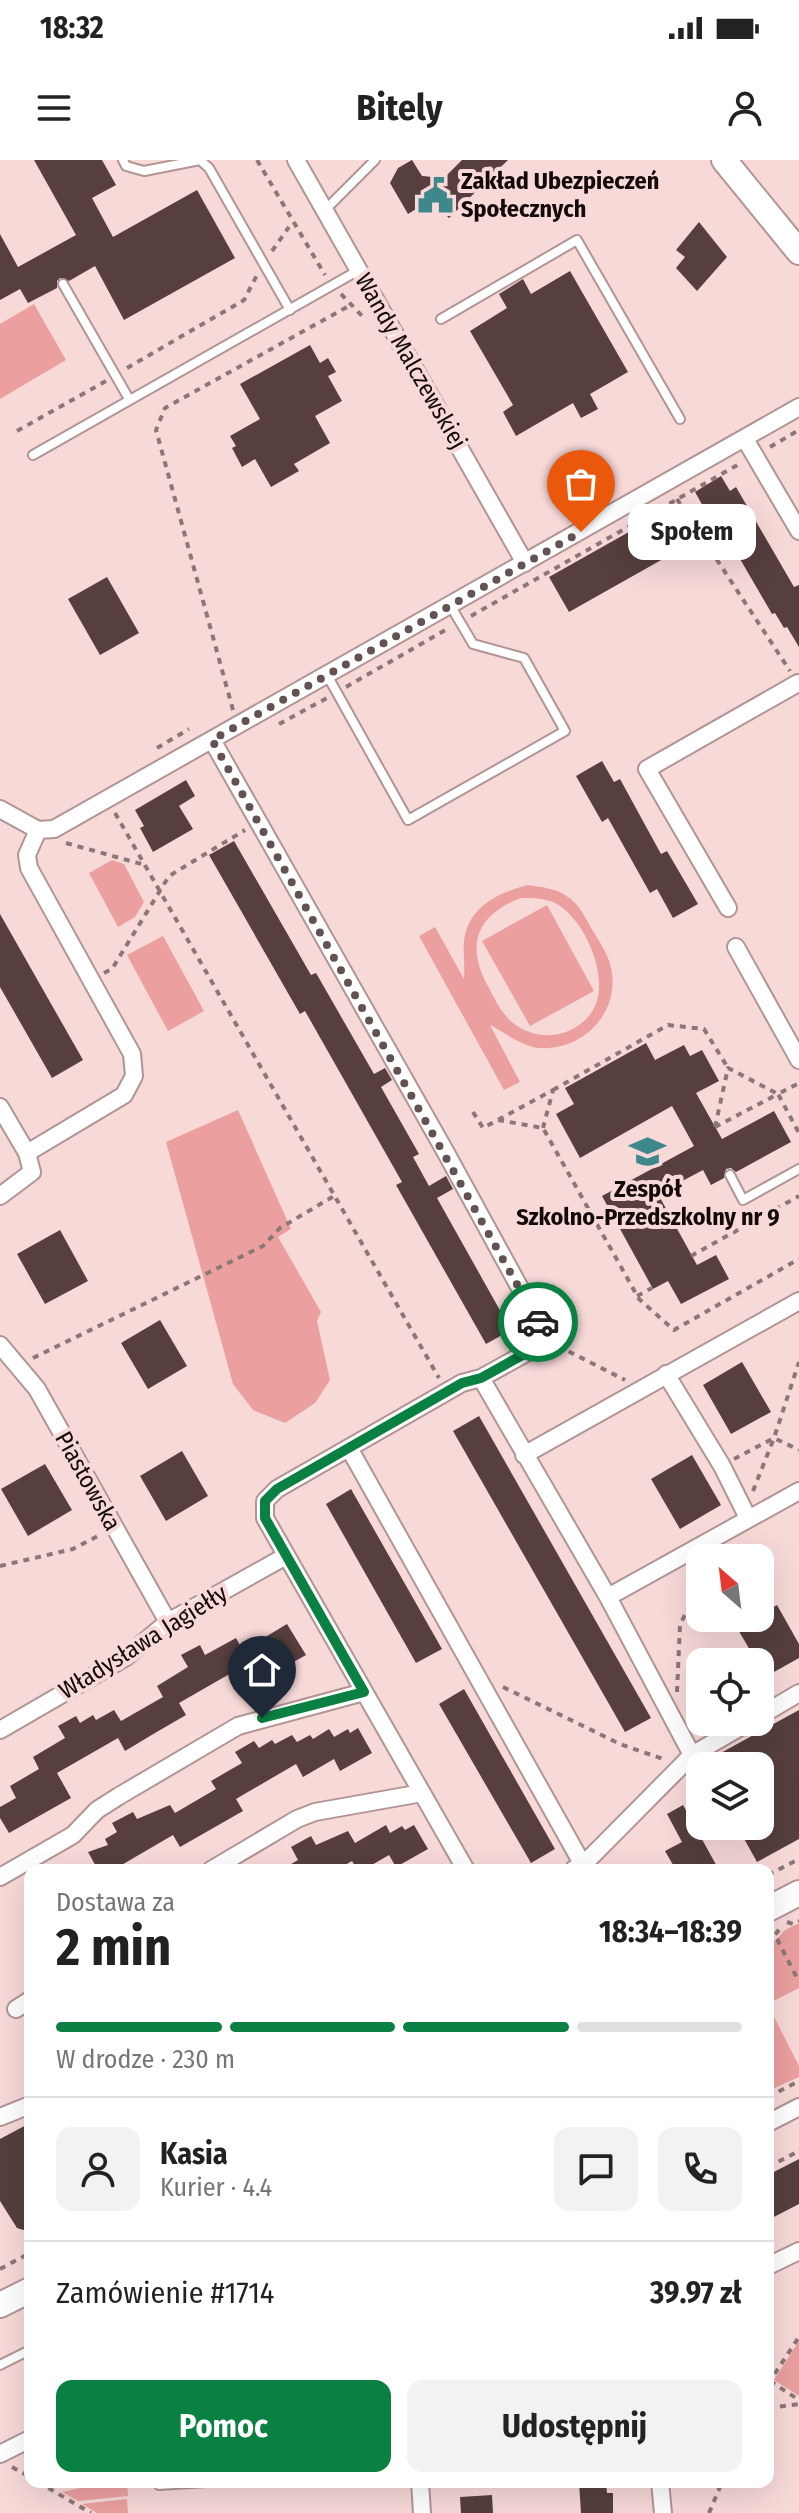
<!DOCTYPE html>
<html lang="pl">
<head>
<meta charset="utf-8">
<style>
  :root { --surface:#fff; --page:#f2f2f2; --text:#222; --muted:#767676; --line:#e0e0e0; --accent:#0b8043 }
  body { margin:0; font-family:"Fira Sans Condensed",sans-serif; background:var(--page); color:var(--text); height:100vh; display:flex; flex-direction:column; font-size:30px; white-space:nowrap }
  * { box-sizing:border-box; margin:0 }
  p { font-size:26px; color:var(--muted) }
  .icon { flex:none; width:44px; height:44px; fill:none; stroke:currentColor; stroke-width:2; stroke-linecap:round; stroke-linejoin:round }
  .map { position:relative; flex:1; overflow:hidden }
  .panel { position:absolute; left:24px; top:1704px; width:750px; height:624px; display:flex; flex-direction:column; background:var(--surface); border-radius:16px; box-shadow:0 8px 32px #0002 }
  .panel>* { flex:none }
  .needle { width:52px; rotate:332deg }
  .controls { position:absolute; left:686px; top:1384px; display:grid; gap:16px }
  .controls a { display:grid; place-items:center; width:88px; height:88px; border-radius:16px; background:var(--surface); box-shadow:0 8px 32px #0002; font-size:40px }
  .pin { position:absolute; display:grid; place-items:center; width:68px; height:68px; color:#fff; margin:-82px -34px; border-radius:50% 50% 50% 0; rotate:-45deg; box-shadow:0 0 8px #0007 }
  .pin .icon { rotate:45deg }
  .courier { position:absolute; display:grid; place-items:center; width:80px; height:80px; margin:-40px; border:6px solid #0b8043; border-radius:50%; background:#fff; color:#222; box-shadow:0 2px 10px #0007 }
  .bubble { position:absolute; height:56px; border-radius:16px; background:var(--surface); box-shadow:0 8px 32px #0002; font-size:26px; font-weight:700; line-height:56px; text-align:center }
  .head em { font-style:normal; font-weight:700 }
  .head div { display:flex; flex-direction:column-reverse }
  .head { display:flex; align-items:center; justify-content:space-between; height:136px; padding:0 32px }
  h1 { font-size:52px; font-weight:700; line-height:60px }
  .bar { display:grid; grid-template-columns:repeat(4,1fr); gap:12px 8px; align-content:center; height:96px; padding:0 32px }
  .bar i { height:10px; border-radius:6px; background:var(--line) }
  .bar .selected { background:var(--accent) }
  .bar p { grid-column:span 4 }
  .line { display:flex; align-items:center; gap:20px; padding:0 32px; border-top:2px solid var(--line) }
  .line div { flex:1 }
  .round { display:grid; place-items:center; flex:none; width:84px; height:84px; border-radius:16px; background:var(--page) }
  .button { display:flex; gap:16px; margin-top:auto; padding:16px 32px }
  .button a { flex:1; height:92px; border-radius:16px; background:var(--accent); color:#fff; font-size:32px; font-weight:700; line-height:92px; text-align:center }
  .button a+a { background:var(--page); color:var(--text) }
  .status { display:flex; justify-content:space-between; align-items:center; height:56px; padding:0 40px; background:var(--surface); direction:ltr }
  .status svg { height:22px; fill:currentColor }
  header { display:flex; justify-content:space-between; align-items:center; height:104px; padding:0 32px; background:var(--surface); font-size:36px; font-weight:700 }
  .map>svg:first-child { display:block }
  .green { fill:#eba09f; fill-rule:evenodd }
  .building { fill:#563f3e }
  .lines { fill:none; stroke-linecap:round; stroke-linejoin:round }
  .lane-casing { stroke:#b19595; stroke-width:12 }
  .street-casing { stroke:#b19595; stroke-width:20 }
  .secondary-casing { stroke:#b19595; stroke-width:28 }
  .path { stroke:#8c7777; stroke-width:4; stroke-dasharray:6 6; stroke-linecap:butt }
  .lane { stroke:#fff; stroke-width:8 }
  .street { stroke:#fff; stroke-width:16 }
  .secondary { stroke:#fff; stroke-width:24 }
  .done { stroke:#635252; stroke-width:8; stroke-dasharray:0 14.4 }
  .route { stroke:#0b8043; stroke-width:10 }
  .labels { text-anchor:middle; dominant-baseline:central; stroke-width:8; stroke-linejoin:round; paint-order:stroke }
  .poi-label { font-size:24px; font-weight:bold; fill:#140a0a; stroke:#f7d9d8; text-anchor:start }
  .street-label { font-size:24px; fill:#140a0a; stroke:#f7d9d8 }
</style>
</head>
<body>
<div class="status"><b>18:32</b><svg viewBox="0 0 49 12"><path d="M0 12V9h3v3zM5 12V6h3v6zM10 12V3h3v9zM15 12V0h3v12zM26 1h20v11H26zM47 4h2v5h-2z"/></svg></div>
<header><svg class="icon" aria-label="menu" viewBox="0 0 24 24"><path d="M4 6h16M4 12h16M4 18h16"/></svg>Bitely<svg class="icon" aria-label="person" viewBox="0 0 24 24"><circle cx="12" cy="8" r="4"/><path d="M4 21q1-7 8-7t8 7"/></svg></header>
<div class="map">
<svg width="799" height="2353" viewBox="0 0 799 2353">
  <rect width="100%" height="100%" fill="#f7d9d8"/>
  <path class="green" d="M34,144L66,200L0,239V164Z
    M112,700L124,704L144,742L135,757L118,767L89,713Z
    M527,725C541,727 556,728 568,737C580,745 586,759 593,771C599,781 607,793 610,804C623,849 585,891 540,888C523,887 504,872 490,865L520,922L504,930L419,776L435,767L464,819C465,807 463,793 464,781C468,747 498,733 527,725ZM521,738C533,738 546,738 557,744C586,761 611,820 593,850C576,878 538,883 513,863C502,854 495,840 489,828C465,786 476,755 521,738Z
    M547,745L594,831L530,866L482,781Z
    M163,776L204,851L168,871L127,795Z
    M238,950L291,1069L278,1077L321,1152L317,1161L330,1220L315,1243L285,1263L253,1250L233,1224L166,982Z
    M799,1763V1828L768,1844V1788L785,1770Z
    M768,1845L799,1906V1917L768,1931Z
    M799,2181V2236L774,2220Z
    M108,2322H127L128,2336L78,2341L62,2332Z
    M127,2339L128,2353H97L82,2344Z"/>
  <path class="building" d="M34,0H102L116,25L92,38L113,77L197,30L235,98L124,160L95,106L69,121L60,118L57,121V128L28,143L20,129L0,140V74L18,107L76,75Z
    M412,0L422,16L444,18L462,0H508L449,58L440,49L436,53L430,49L424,52L421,46L408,54L390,23L398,8Z
    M699,62L727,97L697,131L676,108L685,97L676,90Z
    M570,111L628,212L590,234L598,249L581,258L573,243L516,276L503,252L513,245L470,171L507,148L499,134L523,119L531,134Z
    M310,185L320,203L328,198L336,212L328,216L342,241L315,256L330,283L294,304L299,311L271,327L255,299L242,307L232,288L236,286L230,276L260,259L240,224Z
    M721,316L730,331L736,327L794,427L799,425V487L787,467L784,468L775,453L772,454L722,368L717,371L695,332Z
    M643,364L663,399L569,452L549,417Z
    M107,417L139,473L100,495L68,439Z
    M602,601L614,622L620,619L661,694L667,691L698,744L673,758L657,729L650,733L608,658L602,662L576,616Z
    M186,620L195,636L179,646L193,669L153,692L140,668L144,666L135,650Z
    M234,681L311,815L316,813L374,914L385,908L392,920L381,927L419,994L413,997L429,1026L446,1016L453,1029L437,1038L511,1170L486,1184L396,1025L402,1022L305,851L300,854L209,695Z
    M0,754L83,900L52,918L0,827Z
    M646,883L655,900L684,885L690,896L702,890L719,921L696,933L722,979L774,951L791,982L736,1012L731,1008L726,1009L724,1018L711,1025L703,1010L658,1034L697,1105L716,1095L729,1119L681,1144L668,1121L653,1129L602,1036L694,986L672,946L580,998L556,954L574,944L565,928Z
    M60,1070L88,1121L45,1144L17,1094Z
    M160,1160L187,1206L148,1229L121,1183Z
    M742,1202L771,1252L731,1274L703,1225Z
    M479,1256L651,1558L625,1572L453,1271Z
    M182,1291L208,1336L166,1361L140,1316Z
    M692,1295L721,1345L680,1369L651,1319Z
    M45,1304L72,1350L28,1376L1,1329Z
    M351,1329L442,1489L416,1503L326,1344Z
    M777,1445L799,1484V1498L765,1517L760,1502H757L737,1468L754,1458H760V1455Z
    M287,1464L306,1495L283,1508L278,1501L247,1520L240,1508L179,1543L186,1555L155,1573L125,1591L118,1578L57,1613L71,1638L9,1673L0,1658V1647L16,1638L10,1626L39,1609L33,1597L65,1578L58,1566L76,1556L80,1563L93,1555L96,1560L114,1550L121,1561L163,1537L157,1526L188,1507L181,1495L200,1485L205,1495L236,1478L241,1487L255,1478L257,1482Z
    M464,1529L555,1689L531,1703L439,1544Z
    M799,1550V1679L757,1702L737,1666H760V1606H697Z
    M358,1568L372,1593L340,1611L334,1599L303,1617L296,1604L236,1639L243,1651L180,1687L173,1675L113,1710H98L88,1692L108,1685L105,1679L117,1672L112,1663L133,1652L137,1659L170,1645L175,1653L216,1629L211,1621L242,1603L235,1592L254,1581L259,1588L272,1580L275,1584L292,1575L297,1582L310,1575L313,1579L329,1569L334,1577L348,1569L350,1573Z
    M683,1645L719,1710H676L665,1691L682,1682L667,1654Z
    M386,1665L390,1673L402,1666L405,1670L414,1665L428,1689L396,1707L389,1695L363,1710H357L352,1701L336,1710H281L298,1700L291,1687L311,1676L316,1685L348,1671L355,1683Z
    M30,1963V2072L17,2068L0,2041V1979Z
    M799,1999V2044L768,2060V2015Z
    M579,2322H606L607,2333H613V2353H581Z
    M492,2335L493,2353H461L460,2337Z"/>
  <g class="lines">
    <defs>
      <path id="lane" d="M123,0L126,6L144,11L200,0L209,8L290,150
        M325,50L375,0
        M63,124L129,239
        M441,159L577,80L680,259
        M33,295L359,110
        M327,515L408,660L565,571L524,498L473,484L450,445
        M730,1015L743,1040L799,1009
        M0,2205L30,2190
        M159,2325L207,2322"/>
      <path id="street" d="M296,0L525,403
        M745,279L799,371
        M212,580L445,991L544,1172V1181L537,1187L481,1218L462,1223L277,1329L265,1341V1358L466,1710
        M0,649L38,670L54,669L799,247
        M728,748L647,609L798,523
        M736,787L799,900
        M0,947L27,993L32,1012L0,1036
        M27,993L124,935L134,916L132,894L29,708L27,695L38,670
        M0,1185L37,1229L168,1462
        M666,1214L722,1306L748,1358
        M481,1218L608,1437L692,1595
        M349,1288L583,1705
        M524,1295L799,1141
        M608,1437L799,1331
        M760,1556L799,1533
        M0,1570L126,1497L168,1462L286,1396
        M574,1709L583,1705L692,1595L749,1562
        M211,1710L297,1659L315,1652L422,1633
        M0,1717L73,1675L97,1650L119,1636L238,1566L364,1532
        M16,1849L30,1840
        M0,1957L30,1945
        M768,1963L799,1947
        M768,2106L799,2091
        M0,2294L30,2279
        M420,2322L422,2353
        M660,2322L663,2353"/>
      <path id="secondary" d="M724,0L799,92
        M768,1749L799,1733
        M0,2145L30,2130"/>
    </defs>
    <use href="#lane" class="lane-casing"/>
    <use href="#street" class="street-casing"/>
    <use href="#secondary" class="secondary-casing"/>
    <path class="path" d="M257,0L325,115
      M272,91L289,67
      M341,134L365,159
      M127,208L244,140L257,115
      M17,271L106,221
      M770,287L799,270
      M677,339L790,511
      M471,456L741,303
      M346,527L449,468
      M233,550L156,270L165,248L347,147
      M279,564L327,538
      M157,588L189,569
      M115,653L439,1218
      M66,683L145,705
      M104,813L112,809L169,716L245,670
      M553,930L668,865L704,869L728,908
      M473,952L483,968L553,930L543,968
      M498,960L543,968L639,1139L674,1170L799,1099
      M715,967L728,908L778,934L799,923
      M715,967L778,934L799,973
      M691,1096L799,1036
      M637,1136L652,1128
      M558,1186L625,1220
      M33,1198L263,1086L280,1068L334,1036
      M734,1299L774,1278L799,1290
      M753,1331L774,1278L799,1202
      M0,1406L73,1389L100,1375
      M503,1527L620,1584L663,1599
      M677,1532L680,1465L700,1423
      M768,1715L799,1699
      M787,1762L793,1764L799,1761
      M777,1779L799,1822
      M768,1784L781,1767
      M768,1937L799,1921
      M768,2007L799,1991
      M0,2109L30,2093
      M770,2221L799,2240
      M768,2224L799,2177
      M768,2248L799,2244
      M12,2307L30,2317
      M38,2322L91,2353
      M709,2353L722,2322"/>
    <use href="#lane" class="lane"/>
    <use href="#street" class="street"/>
    <use href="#secondary" class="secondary"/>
  </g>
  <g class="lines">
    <path class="done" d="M538,1162L212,580L581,372"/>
    <path class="route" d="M262,1558L364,1532L265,1358V1341L277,1329L462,1223L481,1218L537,1187L544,1181V1172L538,1162"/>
  </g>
  <defs>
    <symbol id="civic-bare" viewBox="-9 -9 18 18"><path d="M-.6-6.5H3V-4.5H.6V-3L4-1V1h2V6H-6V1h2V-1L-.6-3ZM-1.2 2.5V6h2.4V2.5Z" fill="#3e878a" stroke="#f7d9d8" stroke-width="2.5" paint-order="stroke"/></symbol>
    <symbol id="school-bare" viewBox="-9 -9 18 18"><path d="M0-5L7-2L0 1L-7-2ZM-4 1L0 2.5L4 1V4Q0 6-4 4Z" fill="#3e878a" stroke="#f7d9d8" stroke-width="2.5" paint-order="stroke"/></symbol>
  </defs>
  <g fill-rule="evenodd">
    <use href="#civic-bare" x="410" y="10" width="51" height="51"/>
    <use href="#school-bare" x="622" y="966" width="51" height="51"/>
  </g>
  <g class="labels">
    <g class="poi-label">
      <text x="461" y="21">Zakład Ubezpieczeń<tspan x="461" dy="28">Społecznych</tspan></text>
      <text x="648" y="1029" text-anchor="middle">Zespół<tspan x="648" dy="28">Szkolno-Przedszkolny nr 9</tspan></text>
    </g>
    <g class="street-label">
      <text transform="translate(411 201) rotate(60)">Wandy Malczewskiej</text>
      <text transform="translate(88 1321) rotate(61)">Piastowska</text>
      <text transform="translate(143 1482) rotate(-32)">Władysława Jagiełły</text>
    </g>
  </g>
</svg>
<div class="controls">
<a><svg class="needle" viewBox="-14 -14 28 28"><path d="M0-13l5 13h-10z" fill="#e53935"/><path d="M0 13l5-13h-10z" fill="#767676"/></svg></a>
<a><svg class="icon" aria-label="locate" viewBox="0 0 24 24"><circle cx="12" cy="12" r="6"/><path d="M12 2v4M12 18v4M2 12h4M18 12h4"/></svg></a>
<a><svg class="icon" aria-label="layers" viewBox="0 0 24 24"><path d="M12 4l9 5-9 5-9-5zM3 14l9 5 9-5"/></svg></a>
</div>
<div class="pin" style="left:581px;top:372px;background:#ea580c"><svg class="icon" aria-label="bag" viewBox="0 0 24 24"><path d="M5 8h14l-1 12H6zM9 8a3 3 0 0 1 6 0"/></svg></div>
<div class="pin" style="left:262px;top:1558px;background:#1f2937"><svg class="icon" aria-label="home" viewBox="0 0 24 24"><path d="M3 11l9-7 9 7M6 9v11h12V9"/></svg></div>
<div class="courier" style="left:538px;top:1162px"><svg class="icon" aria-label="car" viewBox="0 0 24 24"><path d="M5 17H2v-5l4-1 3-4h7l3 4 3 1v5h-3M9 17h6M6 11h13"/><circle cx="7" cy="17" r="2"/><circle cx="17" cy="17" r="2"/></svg></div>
<div class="bubble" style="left:628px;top:344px;width:128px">Społem</div>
<section class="panel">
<div class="head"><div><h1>2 min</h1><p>Dostawa za</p></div><em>18:34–18:39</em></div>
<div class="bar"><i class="selected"></i><i class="selected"></i><i class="selected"></i><i></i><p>W drodze · 230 m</p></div>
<div class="line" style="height:144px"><a class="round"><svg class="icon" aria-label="person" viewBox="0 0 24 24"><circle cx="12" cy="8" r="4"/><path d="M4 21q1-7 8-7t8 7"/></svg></a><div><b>Kasia</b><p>Kurier · 4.4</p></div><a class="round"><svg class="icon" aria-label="chat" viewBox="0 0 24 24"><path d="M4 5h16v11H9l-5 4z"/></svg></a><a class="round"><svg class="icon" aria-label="phone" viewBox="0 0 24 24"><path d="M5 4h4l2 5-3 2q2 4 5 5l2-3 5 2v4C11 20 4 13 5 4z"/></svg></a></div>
<div class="line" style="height:104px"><div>Zamówienie #1714</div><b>39.97 zł</b></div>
<div class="button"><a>Pomoc</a><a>Udostępnij</a></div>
</section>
</div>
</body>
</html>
